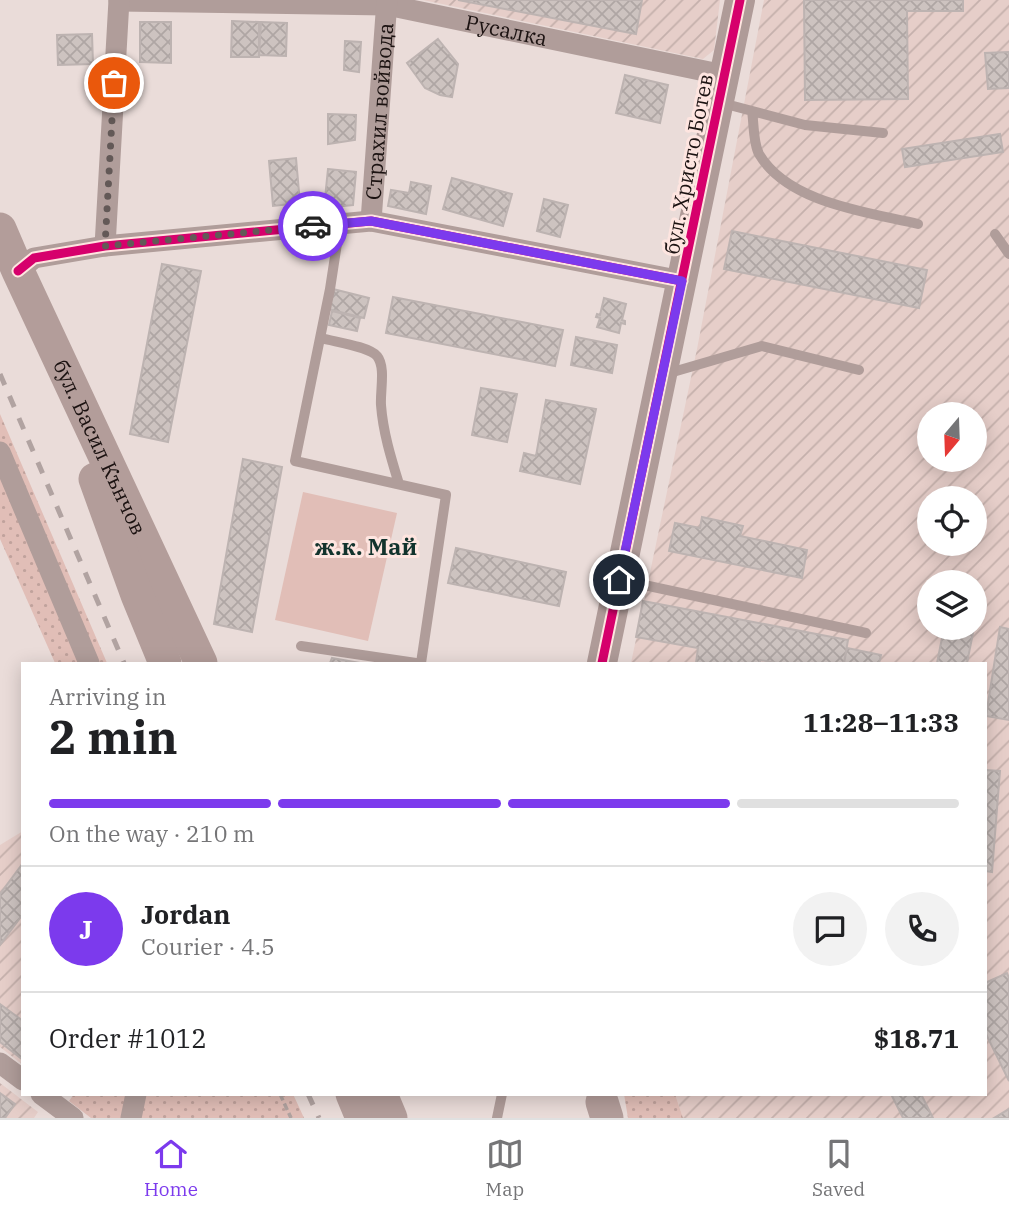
<!DOCTYPE html>
<html lang="en">
<head>
<meta charset="utf-8">
<style>
  :root { --surface:#fff; --page:#f2f2f2; --text:#202124; --muted:#757577; --line:#e0e0e0; --accent:#7c3aed }
  body { margin:0; font-family:"IBM Plex Serif",serif; background:var(--page); color:var(--text); height:100vh; display:flex; flex-direction:column; font-size:26px; white-space:nowrap }
  * { box-sizing:border-box; margin:0 }
  p { font-size:23px; color:var(--muted) }
  .icon { flex:none; width:38px; height:38px; fill:none; stroke:currentColor; stroke-width:2; stroke-linecap:round; stroke-linejoin:round }
  .map { position:relative; flex:1; overflow:hidden }
  .side { position:absolute; left:21px; top:662px; width:966px; height:434px; display:flex; flex-direction:column; background:var(--surface); border-radius:0px; box-shadow:0 4px 18px #0003 }
  .side>* { flex:none }
  .needle { width:46px; rotate:199deg }
  .fabs { position:absolute; left:917px; top:402px; display:grid; gap:14px }
  .fabs a { display:grid; place-items:center; width:70px; height:70px; border-radius:50%; background:var(--surface); box-shadow:0 4px 18px #0003; font-size:35px }
  .pin { position:absolute; display:grid; place-items:center; width:60px; height:60px; color:#fff; margin:-30px; border:4px solid #fff; border-radius:50%; box-shadow:0 2px 7px #0007 }
  .courier { position:absolute; display:grid; place-items:center; width:70px; height:70px; margin:-35px; border:5px solid #7c3aed; border-radius:50%; background:#fff; color:#222; box-shadow:0 2px 9px #0007 }
  .head em { font-style:normal; font-weight:700 }
  .head div { display:flex; flex-direction:column-reverse }
  .head { display:flex; align-items:center; justify-content:space-between; height:119px; padding:0 28px }
  h1 { font-size:46px; font-weight:700; line-height:52px }
  .bar { display:grid; grid-template-columns:repeat(4,1fr); gap:10px 7px; align-content:center; height:84px; padding:0 28px }
  .bar i { height:9px; border-radius:5px; background:var(--line) }
  .bar .on { background:var(--accent) }
  .bar p { grid-column:span 4 }
  .line { display:flex; align-items:center; gap:18px; padding:0 28px; border-top:2px solid var(--line) }
  .line div { flex:1 }
  .round { display:grid; place-items:center; flex:none; width:74px; height:74px; border-radius:37px; background:var(--page) }
  .tab-bar { display:flex; justify-content:space-around; align-items:center; height:98px; border-top:2px solid var(--line); background:var(--surface); font-size:19px; color:var(--muted) }
  .tab-bar a { display:grid; justify-items:center; gap:4px }
  .tab-bar .on { color:var(--accent) }
  .map>svg:first-child { display:block }
  .industrial { fill:url(#industrial-furrows); fill-rule:evenodd }
  .grass { fill:url(#grass-dots) }
  .pitch { fill:#e1beb7 }
  .building { fill:url(#building-cross-hatch); stroke:#bdb3b1; stroke-width:2 }
  .lines { fill:none; stroke-linecap:round; stroke-linejoin:round }
  .path { stroke:#b1a3a0; stroke-width:3.5; stroke-dasharray:7 3.5; stroke-linecap:butt }
  .lane { stroke:#b09d9a; stroke-width:10 }
  .street { stroke:#b09d9a; stroke-width:21 }
  .secondary { stroke:#af9b98; stroke-width:30 }
  .primary { stroke:#b39d9a; stroke-width:33 }
  .rail { stroke:#b1a3a1; stroke-width:5; stroke-dasharray:12 12; stroke-linecap:butt }
  .cycleway-casing { stroke:#fee5e0; stroke-width:13 }
  .cycleway { stroke:#d6006c; stroke-width:9 }
  .done { stroke:#635957; stroke-width:7; stroke-dasharray:0 12.6 }
  .route { stroke:#7c3aed; stroke-width:9 }
  .labels { text-anchor:middle; dominant-baseline:central; stroke-width:6; stroke-linejoin:round; paint-order:stroke }
  .street-label { font-size:21px; fill:#1b1211; stroke:#fee5e0 }
  .neighbourhood-label { font-size:23px; font-weight:bold; fill:#12332d; stroke:#fee5e0 }
</style>
</head>
<body>
<div class="map">
<svg width="1009" height="1118" viewBox="0 0 1009 1118">
  <defs>
    <pattern id="industrial-furrows" width="10" height="10" patternUnits="userSpaceOnUse" patternTransform="scale(1.75)"><rect width="10" height="10" fill="#e6cec9"/><path d="M-1 1l2-2M0 10L10 0M9 11l2-2" fill="none" stroke="#c5b0ac"/></pattern>
    <pattern id="grass-dots" width="8" height="8" patternUnits="userSpaceOnUse" patternTransform="scale(1.75)"><rect width="8" height="8" fill="#e1beb7"/><path d="M2 2h.1M6 6h.1" fill="none" stroke="#c0a29c" stroke-width="1.8" stroke-linecap="round"/></pattern>
    <pattern id="building-cross-hatch" width="8" height="8" patternUnits="userSpaceOnUse" patternTransform="scale(1.75)"><rect width="8" height="8" fill="#cdc3c0"/><path d="M0 0l8 8M0 8l8-8" fill="none" stroke="#afa6a4"/></pattern>
  </defs>
  <rect width="100%" height="100%" fill="#eadcd9"/>
  <path class="industrial" d="M423,0H720L714,50L703,59Z
    M764,0H1009V1118H683L675,1094H985V663H631L697,349ZM929,415H975V460H929ZM929,499H975V544H929ZM929,583H975V628H929Z
    M23,831V1065L0,1047V845Z
    M0,1083L38,1112L34,1118H0Z"/>
  <path class="grass" d="M0,414L107,663H55L0,539Z
    M74,1094H293L304,1118H91L69,1101Z
    M624,1094H675L683,1118H628Z"/>
  <path class="pitch" d="M303,492L397,513L368,641L275,620Z"/>
  <path class="building" d="M458,0H642L636,34Z
    M804,0H963V11H907L908,99L805,100Z
    M232,21L259,22V57H231Z
    M140,22H171V63L140,62Z
    M261,22L287,23L286,56L259,55Z
    M92,34L93,64L58,65L57,35Z
    M438,39L458,64L452,97L440,95L425,88L407,63Z
    M345,41L361,42L359,72L344,70Z
    M1009,52V88L988,89L985,53Z
    M141,75L140,95H118V79Z
    M625,75L668,85L660,123L616,113Z
    M328,114L356,115L355,140L328,144Z
    M1000,134L1003,152L905,167L902,149Z
    M296,158L300,203L273,206L269,161Z
    M328,169L356,172L353,205L324,208Z
    M452,178L512,194L503,226L443,209Z
    M411,182L431,186L426,214L388,206L391,190L409,193Z
    M544,199L568,205L560,237L537,231Z
    M732,231L927,270L919,308L724,269Z
    M162,264L201,271L168,442L130,434Z
    M333,289L369,298L364,318L328,309Z
    M393,297L563,330L555,366L386,333Z
    M604,298L626,304L622,320L625,321V324L621,323L619,333L597,327L600,318L596,317L597,314L600,315Z
    M332,311L360,318L357,331L329,325Z
    M576,337L617,345L612,373L571,365Z
    M481,388L517,394L507,442L472,435Z
    M546,400L596,409L580,484L520,471L524,453L536,456Z
    M243,459L282,467L252,632L214,624Z
    M702,517L743,526L740,536L807,550L802,578L669,551L675,523L700,528Z
    M456,548L566,572L559,606L448,583Z
    M643,601L848,640L844,663H777L760,660V663H696L698,648L636,637Z
    M1000,627L1009,629V720L986,716Z
    M944,628H974L967,663H937Z
    M847,648L881,655L879,663H844Z
    M332,658L360,663H330Z
    M985,770L1000,771L992,872L985,871Z
    M23,863V914L0,945V894Z
    M1007,973L1009,978V1081L985,1032V983Z
    M0,1004L23,1021V1060L0,1042Z
    M0,1093L15,1104L5,1118H0Z
    M891,1094H921L933,1118H903Z
    M1009,1109V1118H994Z"/>
  <g class="lines">
    <path class="path" d="M280,1094L291,1118"/>
    <path class="lane" d="M722,103L805,125L883,133
      M752,111C754,123 753,143 759,154C788,203 867,212 918,224
      M340,224L330,289L295,461L446,495L421,663
      M995,234L1009,254
      M321,338C335,342 368,346 377,356C386,367 380,391 381,405C383,432 391,458 399,484
      M666,374L762,346L859,370
      M621,580L866,633
      M301,646L416,663
      M497,1118L502,1094"/>
    <g class="street">
      <path id="s1" d="M119,1L387,5L724,75"/>
      <path id="s2" d="M371,221L387,0"/>
      <path d="M105,246L119,0"/>
      <path d="M18,271L34,258L105,246L371,221L682,281"/>
      <path d="M0,452L89,663"/>
      <path d="M0,1063L23,1080"/>
      <path d="M41,1094L73,1118"/>
      <path d="M131,1118L136,1094"/>
    </g>
    <path class="secondary" d="M602,663L740,0"/>
    <g class="primary">
      <path id="s3" d="M0,229L18,271L201,663"/>
      <path d="M95,479L137,595L165,663"/>
      <path d="M352,1094L362,1118"/>
      <path d="M381,1094L391,1118"/>
      <path d="M602,1102L607,1118"/>
    </g>
    <path class="rail" d="M0,374L124,663
      M308,1094L319,1118"/>
    <defs>
      <path id="cycleway" d="M18,271L34,258L105,246L371,221L682,281
        M602,663L740,0"/>
    </defs>
    <use href="#cycleway" class="cycleway-casing"/>
    <use href="#cycleway" class="cycleway"/>
  </g>
  <g class="lines">
    <path class="done" d="M114,83L105,246L313,226"/>
    <path class="route" d="M313,226L371,221L682,281L619,580"/>
  </g>
  <g class="labels">
    <g class="street-label">
      <text stroke="none"><textPath href="#s1" startOffset="390">Русалка</textPath></text>
      <text stroke="none"><textPath href="#s2" startOffset="110">Страхил войвода</textPath></text>
      <text transform="translate(688 164) rotate(-79)">бул. Христо Ботев</text>
      <text stroke="none"><textPath href="#s3" startOffset="240">бул. Васил Кънчов</textPath></text>
    </g>
    <g class="neighbourhood-label">
      <text x="366" y="546">ж.к. Май</text>
    </g>
  </g>
</svg>
<div class="fabs">
<a><svg class="needle" viewBox="-14 -14 28 28"><path d="M0-13l5 13h-10z" fill="#e53935"/><path d="M0 13l5-13h-10z" fill="#757577"/></svg></a>
<a><svg class="icon" aria-label="locate" viewBox="0 0 24 24"><circle cx="12" cy="12" r="6"/><path d="M12 2v4M12 18v4M2 12h4M18 12h4"/></svg></a>
<a><svg class="icon" aria-label="layers" viewBox="0 0 24 24"><path d="M12 4l9 5-9 5-9-5zM3 14l9 5 9-5"/></svg></a>
</div>
<div class="pin" style="left:114px;top:83px;background:#ea580c"><svg class="icon" aria-label="bag" viewBox="0 0 24 24"><path d="M5 8h14l-1 12H6zM9 8a3 3 0 0 1 6 0"/></svg></div>
<div class="pin" style="left:619px;top:580px;background:#1f2937"><svg class="icon" aria-label="home" viewBox="0 0 24 24"><path d="M3 11l9-7 9 7M6 9v11h12V9"/></svg></div>
<div class="courier" style="left:313px;top:226px"><svg class="icon" aria-label="car" viewBox="0 0 24 24"><path d="M5 17H2v-5l4-1 3-4h7l3 4 3 1v5h-3M9 17h6M6 11h13"/><circle cx="7" cy="17" r="2"/><circle cx="17" cy="17" r="2"/></svg></div>
<section class="side">
<div class="head"><div><h1>2 min</h1><p>Arriving in</p></div><em>11:28–11:33</em></div>
<div class="bar"><i class="on"></i><i class="on"></i><i class="on"></i><i></i><p>On the way · 210 m</p></div>
<div class="line" style="height:126px"><b class="round" style="background:var(--accent);color:#fff">J</b><div><b>Jordan</b><p>Courier · 4.5</p></div><a class="round"><svg class="icon" aria-label="chat" viewBox="0 0 24 24"><path d="M4 5h16v11H9l-5 4z"/></svg></a><a class="round"><svg class="icon" aria-label="phone" viewBox="0 0 24 24"><path d="M5 4h4l2 5-3 2q2 4 5 5l2-3 5 2v4C11 20 4 13 5 4z"/></svg></a></div>
<div class="line" style="height:91px"><div>Order #1012</div><b>$18.71</b></div>
</section>
</div>
<nav class="tab-bar">
<a class="on"><svg class="icon" aria-label="home" viewBox="0 0 24 24"><path d="M3 11l9-7 9 7M6 9v11h12V9"/></svg>Home</a>
<a><svg class="icon" aria-label="map" viewBox="0 0 24 24"><path d="M3 6l6-2 6 2 6-2v14l-6 2-6-2-6 2zM9 4v14M15 6v14"/></svg>Map</a>
<a><svg class="icon" aria-label="saved" viewBox="0 0 24 24"><path d="M7 4h10v16l-5-4-5 4z"/></svg>Saved</a>
</nav>
</body>
</html>
